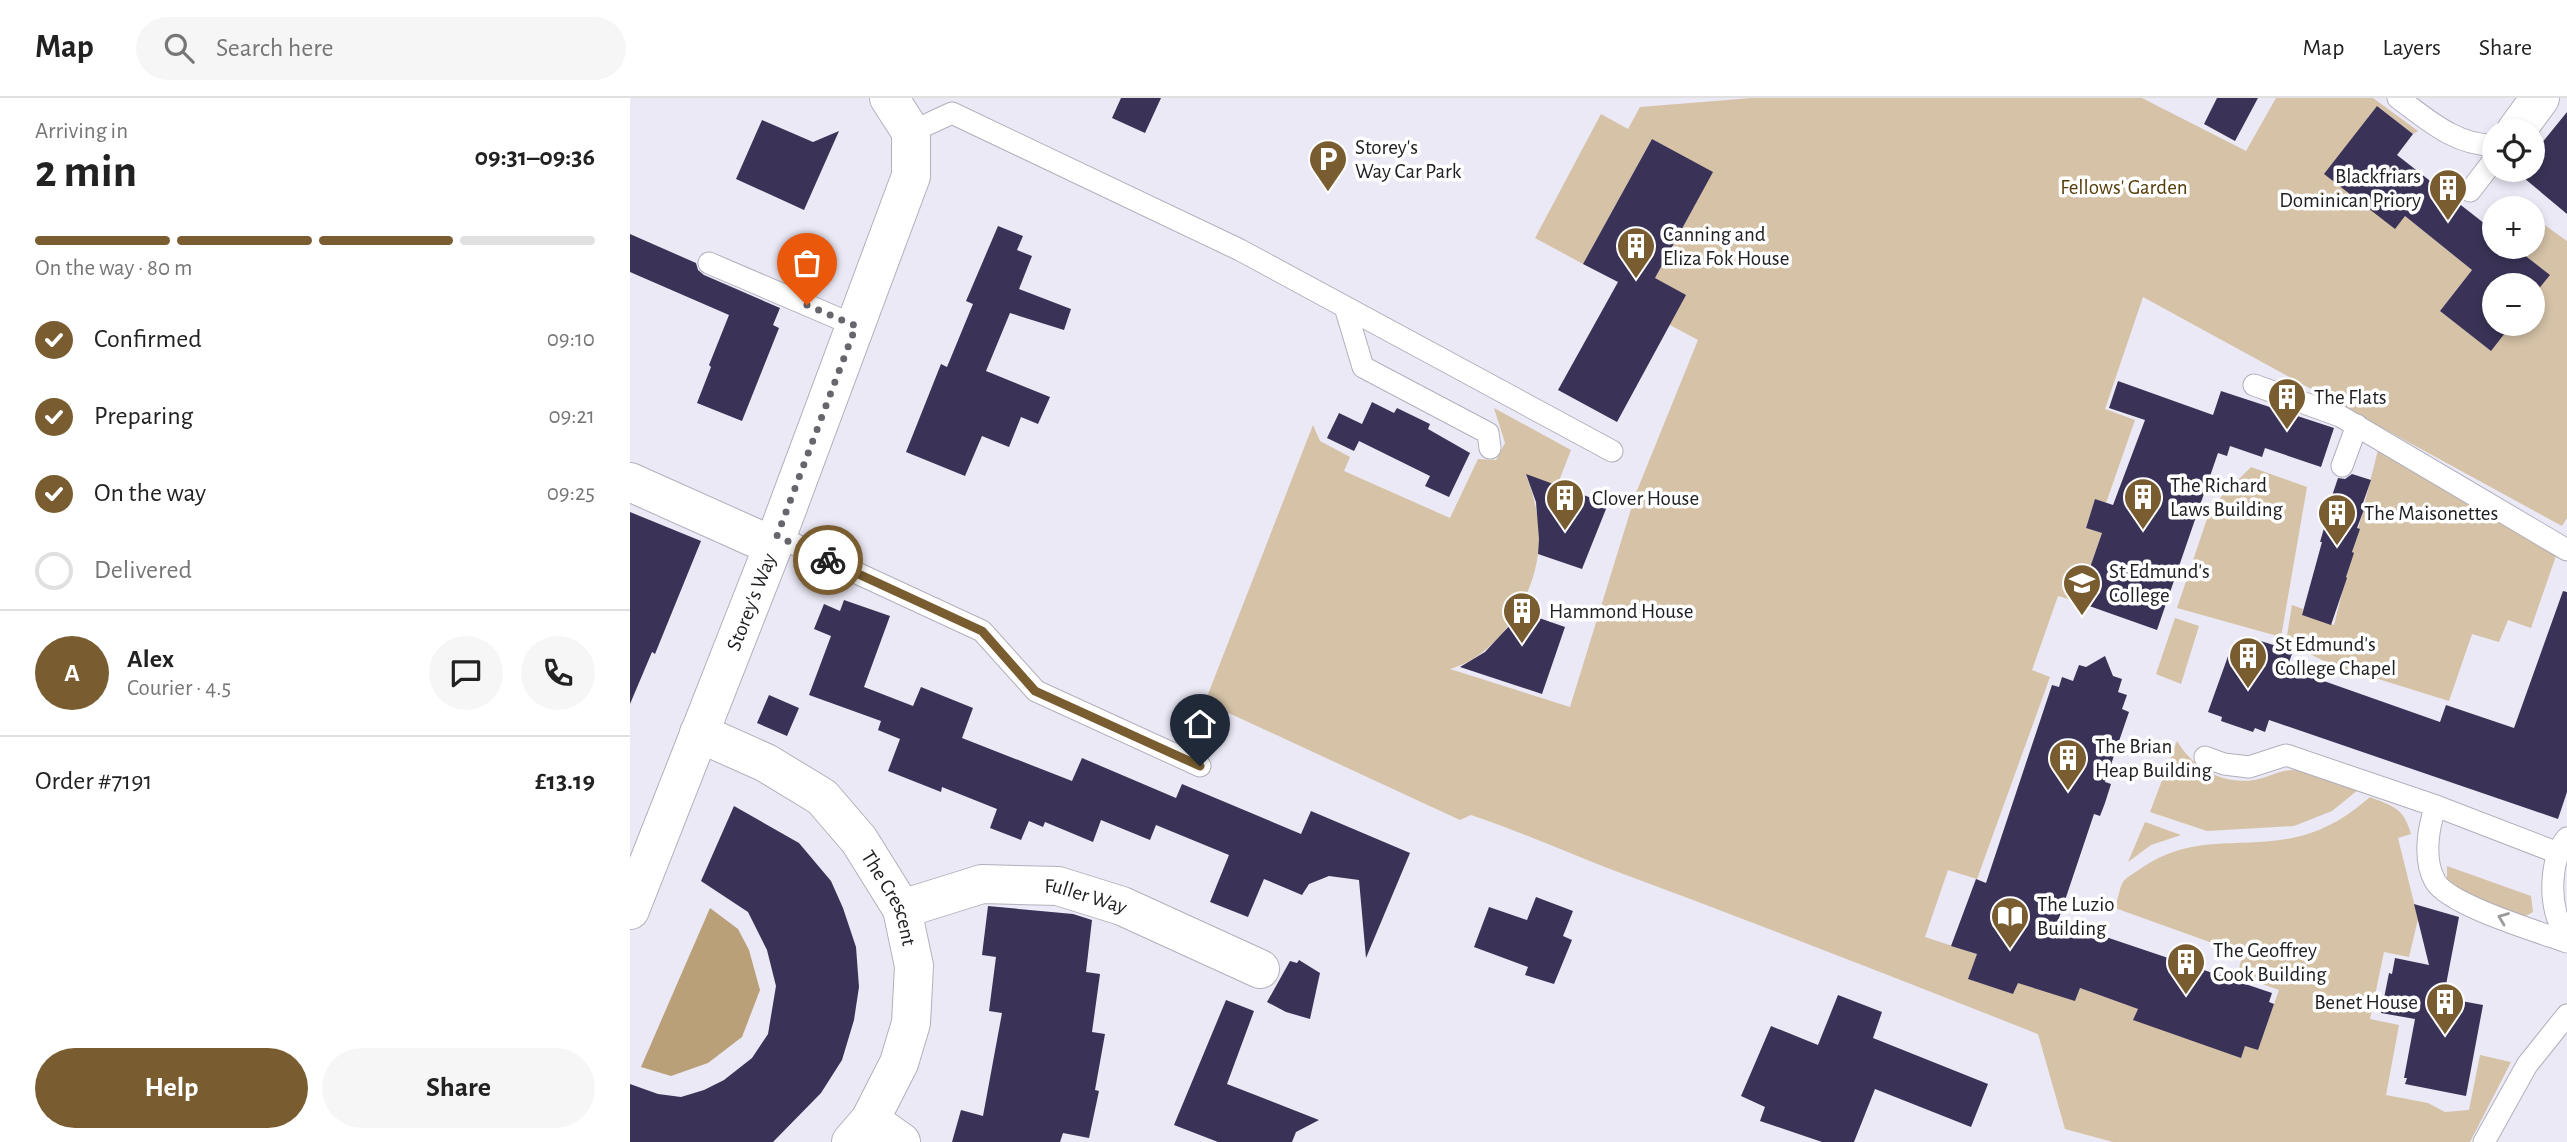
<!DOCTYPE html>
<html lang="en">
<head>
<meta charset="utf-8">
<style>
  :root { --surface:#fff; --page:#f6f6f6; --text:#222; --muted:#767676; --line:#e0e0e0; --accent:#795d30 }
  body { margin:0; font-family:"Alegreya Sans",sans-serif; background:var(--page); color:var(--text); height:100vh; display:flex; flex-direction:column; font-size:26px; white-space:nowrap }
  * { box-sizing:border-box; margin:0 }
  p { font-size:23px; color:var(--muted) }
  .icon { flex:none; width:38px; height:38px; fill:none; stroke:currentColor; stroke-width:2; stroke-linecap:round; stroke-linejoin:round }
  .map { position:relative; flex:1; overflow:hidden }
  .drawer { display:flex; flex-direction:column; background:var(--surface); width:630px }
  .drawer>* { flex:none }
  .fabs { position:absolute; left:1852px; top:21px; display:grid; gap:14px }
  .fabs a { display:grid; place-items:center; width:63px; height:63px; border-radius:50%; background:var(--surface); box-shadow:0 4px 10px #0003; font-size:35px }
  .pin { position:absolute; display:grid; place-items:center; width:60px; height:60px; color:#fff; margin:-72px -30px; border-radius:50% 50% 50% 0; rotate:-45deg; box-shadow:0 0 7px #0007 }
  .pin .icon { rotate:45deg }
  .courier { position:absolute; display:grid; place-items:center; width:70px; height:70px; margin:-35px; border:5px solid #795d30; border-radius:50%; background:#fff; color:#222; box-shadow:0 2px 9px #0007 }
  .headline em { font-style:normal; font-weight:700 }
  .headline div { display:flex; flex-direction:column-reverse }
  .headline { display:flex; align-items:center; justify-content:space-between; height:119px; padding:0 35px }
  h1 { font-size:46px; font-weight:700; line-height:52px }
  .bar { display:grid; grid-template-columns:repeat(4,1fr); gap:10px 7px; align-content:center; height:84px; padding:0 35px }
  .bar i { height:9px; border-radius:5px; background:var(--line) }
  .bar .active { background:var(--accent) }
  .bar p { grid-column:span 4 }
  .line { display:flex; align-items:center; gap:18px; padding:0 35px; border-top:2px solid var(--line) }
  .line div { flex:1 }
  .round { display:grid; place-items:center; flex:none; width:74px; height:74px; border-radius:37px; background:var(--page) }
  ol { padding:0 35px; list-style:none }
  li { display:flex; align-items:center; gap:21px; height:77px }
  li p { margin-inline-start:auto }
  li .icon { padding:7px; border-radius:50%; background:var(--accent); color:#fff; stroke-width:4 }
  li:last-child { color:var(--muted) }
  li i { width:38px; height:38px; border:4px solid var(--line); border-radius:50% }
  .cta { display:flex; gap:14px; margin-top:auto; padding:14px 35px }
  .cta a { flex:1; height:80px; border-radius:42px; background:var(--accent); color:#fff; font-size:28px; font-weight:700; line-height:80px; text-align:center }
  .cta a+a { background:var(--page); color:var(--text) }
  header { display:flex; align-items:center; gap:42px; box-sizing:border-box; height:98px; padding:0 35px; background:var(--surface); border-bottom:2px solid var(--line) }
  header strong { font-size:33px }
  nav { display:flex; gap:38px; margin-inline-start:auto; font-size:24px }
  .search { width:490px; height:63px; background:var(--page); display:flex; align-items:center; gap:18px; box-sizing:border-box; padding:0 24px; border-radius:38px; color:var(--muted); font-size:26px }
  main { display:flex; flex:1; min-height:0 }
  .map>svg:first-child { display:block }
  .green { fill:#d5c2a7 }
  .water { fill:#baa079 }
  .building { fill:#3a3357 }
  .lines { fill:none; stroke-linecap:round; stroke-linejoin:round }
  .service-casing { stroke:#b1b0bb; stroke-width:23 }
  .minor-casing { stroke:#b1b0bb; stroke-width:40 }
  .service { stroke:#fff; stroke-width:21 }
  .minor { stroke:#fff; stroke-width:38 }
  .oneway { stroke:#9b9b9c }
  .done { stroke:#68666d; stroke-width:7; stroke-dasharray:0 12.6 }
  .route { stroke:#795d30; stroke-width:9 }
  .labels { text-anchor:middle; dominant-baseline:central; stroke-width:7; stroke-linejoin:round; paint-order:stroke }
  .poi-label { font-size:21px; fill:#212024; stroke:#fff; text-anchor:start }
  .park-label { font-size:21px; fill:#563c08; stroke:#fff }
  .street-label { font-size:21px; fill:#212024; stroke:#fff }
</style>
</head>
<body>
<header>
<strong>Map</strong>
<div class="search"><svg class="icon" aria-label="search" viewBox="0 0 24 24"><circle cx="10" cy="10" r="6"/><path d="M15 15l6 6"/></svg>Search here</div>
<nav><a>Map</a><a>Layers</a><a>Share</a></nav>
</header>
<main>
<section class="drawer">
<div class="headline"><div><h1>2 min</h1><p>Arriving in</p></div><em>09:31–09:36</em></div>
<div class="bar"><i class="active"></i><i class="active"></i><i class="active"></i><i></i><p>On the way · 80 m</p></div>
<ol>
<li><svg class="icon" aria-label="check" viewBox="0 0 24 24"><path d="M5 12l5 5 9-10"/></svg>Confirmed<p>09:10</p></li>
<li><svg class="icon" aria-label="check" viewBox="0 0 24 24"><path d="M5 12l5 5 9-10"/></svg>Preparing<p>09:21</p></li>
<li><svg class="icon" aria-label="check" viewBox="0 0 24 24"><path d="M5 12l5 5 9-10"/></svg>On the way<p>09:25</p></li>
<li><i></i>Delivered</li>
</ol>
<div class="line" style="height:126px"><b class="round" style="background:var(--accent);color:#fff">A</b><div><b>Alex</b><p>Courier · 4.5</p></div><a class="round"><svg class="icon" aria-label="chat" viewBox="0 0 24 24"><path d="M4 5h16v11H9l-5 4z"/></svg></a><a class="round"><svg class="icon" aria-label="phone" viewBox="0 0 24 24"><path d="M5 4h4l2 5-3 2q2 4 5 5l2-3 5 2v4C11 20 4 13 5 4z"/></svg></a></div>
<div class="line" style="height:91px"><div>Order #7191</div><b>£13.19</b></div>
<div class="cta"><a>Help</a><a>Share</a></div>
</section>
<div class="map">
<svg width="1937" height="1044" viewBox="0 0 1937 1044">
  <rect width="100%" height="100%" fill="#ebe9f5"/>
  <path class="green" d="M1122,0H1512L1616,53L1646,0H1743L1788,33L1783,36L1747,8L1695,76L1775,118L1842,172L1810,213L1860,252L1882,226H1902V199L1919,177L1884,149H1902V118L1937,143V420L1932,428L1513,199L1475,311L1505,322L1476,405L1465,401L1456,430L1472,435L1448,504L1428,498L1402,572L1420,579L1347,781L1318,772L1295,839L1347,856L1339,881L1383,896L1393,872L1445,903L1450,890L1508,911L1504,922L1552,939L1557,927L1610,959L1615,948L1628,951L1649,892L1607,877L1613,856L1485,810C1488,802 1489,791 1493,784C1496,779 1505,775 1510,771C1564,733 1613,753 1671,738C1698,731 1719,717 1740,699C1764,709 1773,709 1781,736L1768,740L1788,821L1779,859L1754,854L1740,921L1769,927L1756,997L1798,1005L1815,1014L1839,1012L1850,957L1881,964L1840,1044H1483L1435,1031L1408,936C1266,880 1123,824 980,771C934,753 888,733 841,717L830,722L575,604L683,327L690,343L720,359L714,373L820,420L848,361L866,362L875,345L864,310L941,352L927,388L896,377C904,398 909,418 909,441C909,493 871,557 820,571L940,609L1006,395L1068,242L1040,227L1025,180L1082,74L1022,41L953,166L905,140L971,16L998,31L1010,9Z
    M1748,352L1927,455L1901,530L1878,522L1869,544L1842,536L1819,603L1700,566L1656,544L1662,507L1673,511L1672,517L1704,527Z
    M1621,369L1677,389L1651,539L1547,510L1581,409Z
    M1545,520L1569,528L1551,586L1526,576Z
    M1547,643C1563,670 1592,687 1624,682C1639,680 1651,671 1666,672C1682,673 1712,687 1728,692L1702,713L1664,728L1577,733L1520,714Z
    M1515,724L1551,737L1521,747L1498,764Z
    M1817,768L1901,798L1903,814L1894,819L1847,804L1817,783Z"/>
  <path class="water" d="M80,810L108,831L119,852L130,892L112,939L78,965L41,978L11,969Z"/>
  <path class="building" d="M491,0H531L515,35L482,20Z
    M1587,0H1628L1605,43L1574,26Z
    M1747,8L1783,36L1767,57L1864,133V149H1884L1920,177L1902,199V187H1864V226H1882L1861,253L1810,213L1842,172L1775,118L1765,131L1694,76Z
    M1937,14V116L1888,75L1890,72H1902V57Z
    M132,22L183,44L209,33L174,112L106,81Z
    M1022,41L1083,74L1025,180L1056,197L987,324L928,292L988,184L953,166Z
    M368,128L393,138L387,152L402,158L389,191L441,211L434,232L380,215L356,273L420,299L408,326L391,319L379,349L352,338L335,378L276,354L311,266L317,269L343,206L336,203Z
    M0,136L66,165L68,172L74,177L150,210L143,227L149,230L112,323L67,305L81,269L79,267L99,217L0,174Z
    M1488,283L1583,317L1591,293L1704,330L1691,369L1635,350L1632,359L1600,348L1597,358L1588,355L1527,532L1448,504L1472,435L1456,430L1465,401L1483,407L1515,322L1479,310Z
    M742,304L764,315L767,310L800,326L798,331L840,355L819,399L795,388L800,378L729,343L724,353L697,340L709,315L732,326Z
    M896,376L978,406L952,471L908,456L909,441L906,404Z
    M1722,376L1741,382L1733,405L1736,406L1727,430L1730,431L1722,454L1724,455L1716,479L1717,480L1701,527L1672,517L1692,444H1690L1697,420L1695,419L1708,380L1715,381Z
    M0,414L71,443L25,556L22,554L0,606Z
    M1933,493L1937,494V694L1928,721L1639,622L1635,634L1625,630L1623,634L1591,623L1592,619L1578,614L1602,547L1617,552L1621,540L1663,553L1657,570L1810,624L1816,607L1884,630Z
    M214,502L260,518L234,589L283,608L291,589L343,610L332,640L442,683L452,660L546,700L552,686L671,736L681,713L780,755L736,860L729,782L699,778L679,786L672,797L634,781L618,819L580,804L599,757L526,727L520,742L471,722L463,744L415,724L413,729L399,723L391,742L360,730L367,711L312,689L311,694L258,673L270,641L248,632L251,623L179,597L201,538L184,531L194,506L210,513Z
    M889,513L935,529L912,596L830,569L855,554L881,526Z
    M1475,558L1483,578L1492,581L1488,594L1497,597L1492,611L1499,614L1475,684L1481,686L1475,705L1470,718L1464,716L1427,826L1467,836L1642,895L1639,904L1644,906L1628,952L1615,948L1611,960L1503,922L1508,911L1450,890L1445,903L1388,885L1383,896L1338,881L1347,856L1321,848L1346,781L1356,785L1422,587L1429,589L1432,579L1443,583L1449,567L1456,569Z
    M139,597L169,610L157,638L127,625Z
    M104,708L169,745L201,783L213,810L226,849L229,889L224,922L212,962L191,995L143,1044H0V986L28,996L51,999L74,992L94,982L122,960L138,936L146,888L137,852L118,814L71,783Z
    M906,799L943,813L933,838L942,842L924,886L895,877L898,869L844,849L859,809L897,822Z
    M1784,806L1829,819L1815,892L1828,895L1826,902L1853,907L1836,998L1775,986L1777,980H1774L1785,921L1751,915L1759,875L1762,876L1765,860L1799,867Z
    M358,808L443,816L462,822L456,874L470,876L462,934L475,936L465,992L469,993L459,1040L433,1035L430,1044H322L331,1012L353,1018L372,915L359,913L366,859L352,857Z
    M669,862L690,875L680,921L656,914L637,904L660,863L667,865Z
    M1208,897L1252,914L1243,940L1358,986L1341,1029L1245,991L1224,1044H1192L1130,1023L1135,1009L1111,998L1141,928L1188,947Z
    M596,902L624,913L597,986L689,1022L666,1034L662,1044H588L544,1027Z"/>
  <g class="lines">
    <defs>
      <path id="service" d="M1768,0C1797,21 1826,48 1864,47
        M281,34L322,15L610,152L982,353
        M1840,93L1864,62
        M79,165L226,228
        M715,209L733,269L858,335L860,350
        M1624,287L1710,318L1937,452
        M1712,368L1727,327
        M147,438L352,533L406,593L570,668
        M1575,659L1594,666L1619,669L1656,657L1806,708L1928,755
        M1806,708C1798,729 1793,762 1805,783C1818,807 1909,834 1937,844
        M1937,740C1922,757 1920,793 1926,815C1928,824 1933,833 1937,841
        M1854,1044L1897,967L1937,917"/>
      <g id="minor">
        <path d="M1886,33L1910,0"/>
        <path d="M0,384L143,448"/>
        <path id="s1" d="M69,635L136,665L192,699L229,742L272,811L284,868L281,925L269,965L240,1022L221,1044"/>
        <path id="s2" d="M272,811L352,786L428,788L492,808L630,871"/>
        <path id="s3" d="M0,812L147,438L281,78V34L259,0"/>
        <path d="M240,1022L271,1044"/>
      </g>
    </defs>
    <use href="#service" class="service-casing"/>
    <use href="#minor" class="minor-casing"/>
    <use href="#service" class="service"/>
    <use href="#minor" class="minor"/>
  </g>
  <defs><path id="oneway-chevron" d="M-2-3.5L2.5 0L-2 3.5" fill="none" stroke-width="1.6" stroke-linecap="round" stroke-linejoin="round" transform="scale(1.75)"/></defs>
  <use class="oneway" href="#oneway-chevron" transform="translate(1873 820) rotate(-159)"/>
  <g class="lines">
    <path class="done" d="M177,207L226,228L147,438L198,462"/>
    <path class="route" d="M198,462L352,533L405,593L570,668"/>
  </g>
  <defs>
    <symbol id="parking-pin" viewBox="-11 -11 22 30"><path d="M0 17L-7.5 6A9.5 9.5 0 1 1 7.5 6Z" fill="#795d30" stroke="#fff"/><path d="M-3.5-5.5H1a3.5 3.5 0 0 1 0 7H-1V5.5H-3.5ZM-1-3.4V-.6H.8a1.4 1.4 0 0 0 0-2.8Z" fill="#fff"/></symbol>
    <symbol id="building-pin" viewBox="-11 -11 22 30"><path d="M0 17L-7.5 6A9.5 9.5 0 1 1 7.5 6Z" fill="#795d30" stroke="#fff"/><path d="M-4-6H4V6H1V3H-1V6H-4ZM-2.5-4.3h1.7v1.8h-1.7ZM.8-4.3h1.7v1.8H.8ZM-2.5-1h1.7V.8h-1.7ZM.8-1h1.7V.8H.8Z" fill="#fff"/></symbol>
    <symbol id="university-pin" viewBox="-11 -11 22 30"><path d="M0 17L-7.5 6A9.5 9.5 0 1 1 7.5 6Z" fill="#795d30" stroke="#fff"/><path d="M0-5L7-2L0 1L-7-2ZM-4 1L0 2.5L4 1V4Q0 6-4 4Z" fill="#fff"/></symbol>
    <symbol id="library-pin" viewBox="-11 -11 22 30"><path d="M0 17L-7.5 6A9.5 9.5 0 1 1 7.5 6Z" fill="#795d30" stroke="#fff"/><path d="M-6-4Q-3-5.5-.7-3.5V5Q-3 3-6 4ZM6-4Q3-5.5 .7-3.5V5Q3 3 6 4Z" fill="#fff"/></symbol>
  </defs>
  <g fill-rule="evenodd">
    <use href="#parking-pin" x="676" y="39" width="44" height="60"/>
    <use href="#building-pin" x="1796" y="68" width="44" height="60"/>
    <use href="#building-pin" x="984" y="126" width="44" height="60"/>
    <use href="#building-pin" x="1635" y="277" width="44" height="60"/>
    <use href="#building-pin" x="1491" y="377" width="44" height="60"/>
    <use href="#building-pin" x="913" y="378" width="44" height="60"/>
    <use href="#building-pin" x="1685" y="393" width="44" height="60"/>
    <use href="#university-pin" x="1430" y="463" width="44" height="60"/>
    <use href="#building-pin" x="870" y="491" width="44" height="60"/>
    <use href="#building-pin" x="1596" y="536" width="44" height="60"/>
    <use href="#building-pin" x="1416" y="638" width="44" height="60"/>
    <use href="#library-pin" x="1358" y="796" width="44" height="60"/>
    <use href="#building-pin" x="1534" y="842" width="44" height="60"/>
    <use href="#building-pin" x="1793" y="882" width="44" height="60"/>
  </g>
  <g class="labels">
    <g class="poi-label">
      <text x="725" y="49">Storey's<tspan x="725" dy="24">Way Car Park</tspan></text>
      <text x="1791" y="78" text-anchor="end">Blackfriars<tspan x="1791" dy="24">Dominican Priory</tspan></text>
      <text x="1033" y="136">Canning and<tspan x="1033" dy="24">Eliza Fok House</tspan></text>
      <text x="1684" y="299">The Flats</text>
      <text x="1540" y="387">The Richard<tspan x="1540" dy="24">Laws Building</tspan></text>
      <text x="962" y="400">Clover House</text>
      <text x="1734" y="415">The Maisonettes</text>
      <text x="1479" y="473">St Edmund's<tspan x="1479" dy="24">College</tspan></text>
      <text x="919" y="513">Hammond House</text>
      <text x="1645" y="546">St Edmund's<tspan x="1645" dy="24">College Chapel</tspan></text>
      <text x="1465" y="648">The Brian<tspan x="1465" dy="24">Heap Building</tspan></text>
      <text x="1407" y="806">The Luzio<tspan x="1407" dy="24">Building</tspan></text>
      <text x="1583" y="852">The Geoffrey<tspan x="1583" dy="24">Cook Building</tspan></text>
      <text x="1788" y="904" text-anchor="end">Benet House</text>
    </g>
    <g class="park-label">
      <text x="1494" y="89">Fellows' Garden</text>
    </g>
    <g class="street-label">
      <text stroke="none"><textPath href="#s3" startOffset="331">Storey's Way</textPath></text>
      <text stroke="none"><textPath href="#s2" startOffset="189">Fuller Way</textPath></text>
      <text stroke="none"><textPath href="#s1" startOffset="262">The Crescent</textPath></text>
    </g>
  </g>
</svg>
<div class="fabs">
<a><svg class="icon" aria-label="locate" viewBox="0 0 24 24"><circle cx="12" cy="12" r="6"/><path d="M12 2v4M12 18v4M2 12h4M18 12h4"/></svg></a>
<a>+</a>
<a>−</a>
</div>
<div class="pin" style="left:177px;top:207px;background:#ea580c"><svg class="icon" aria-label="bag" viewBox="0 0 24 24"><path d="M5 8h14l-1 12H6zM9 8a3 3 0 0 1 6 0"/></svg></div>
<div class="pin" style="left:570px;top:668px;background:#1f2937"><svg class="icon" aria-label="home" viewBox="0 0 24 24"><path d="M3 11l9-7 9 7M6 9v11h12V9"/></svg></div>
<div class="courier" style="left:198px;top:462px"><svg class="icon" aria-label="bike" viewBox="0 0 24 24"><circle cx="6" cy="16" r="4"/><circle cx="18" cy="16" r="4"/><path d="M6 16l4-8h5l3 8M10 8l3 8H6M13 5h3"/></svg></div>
</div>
</main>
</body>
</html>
